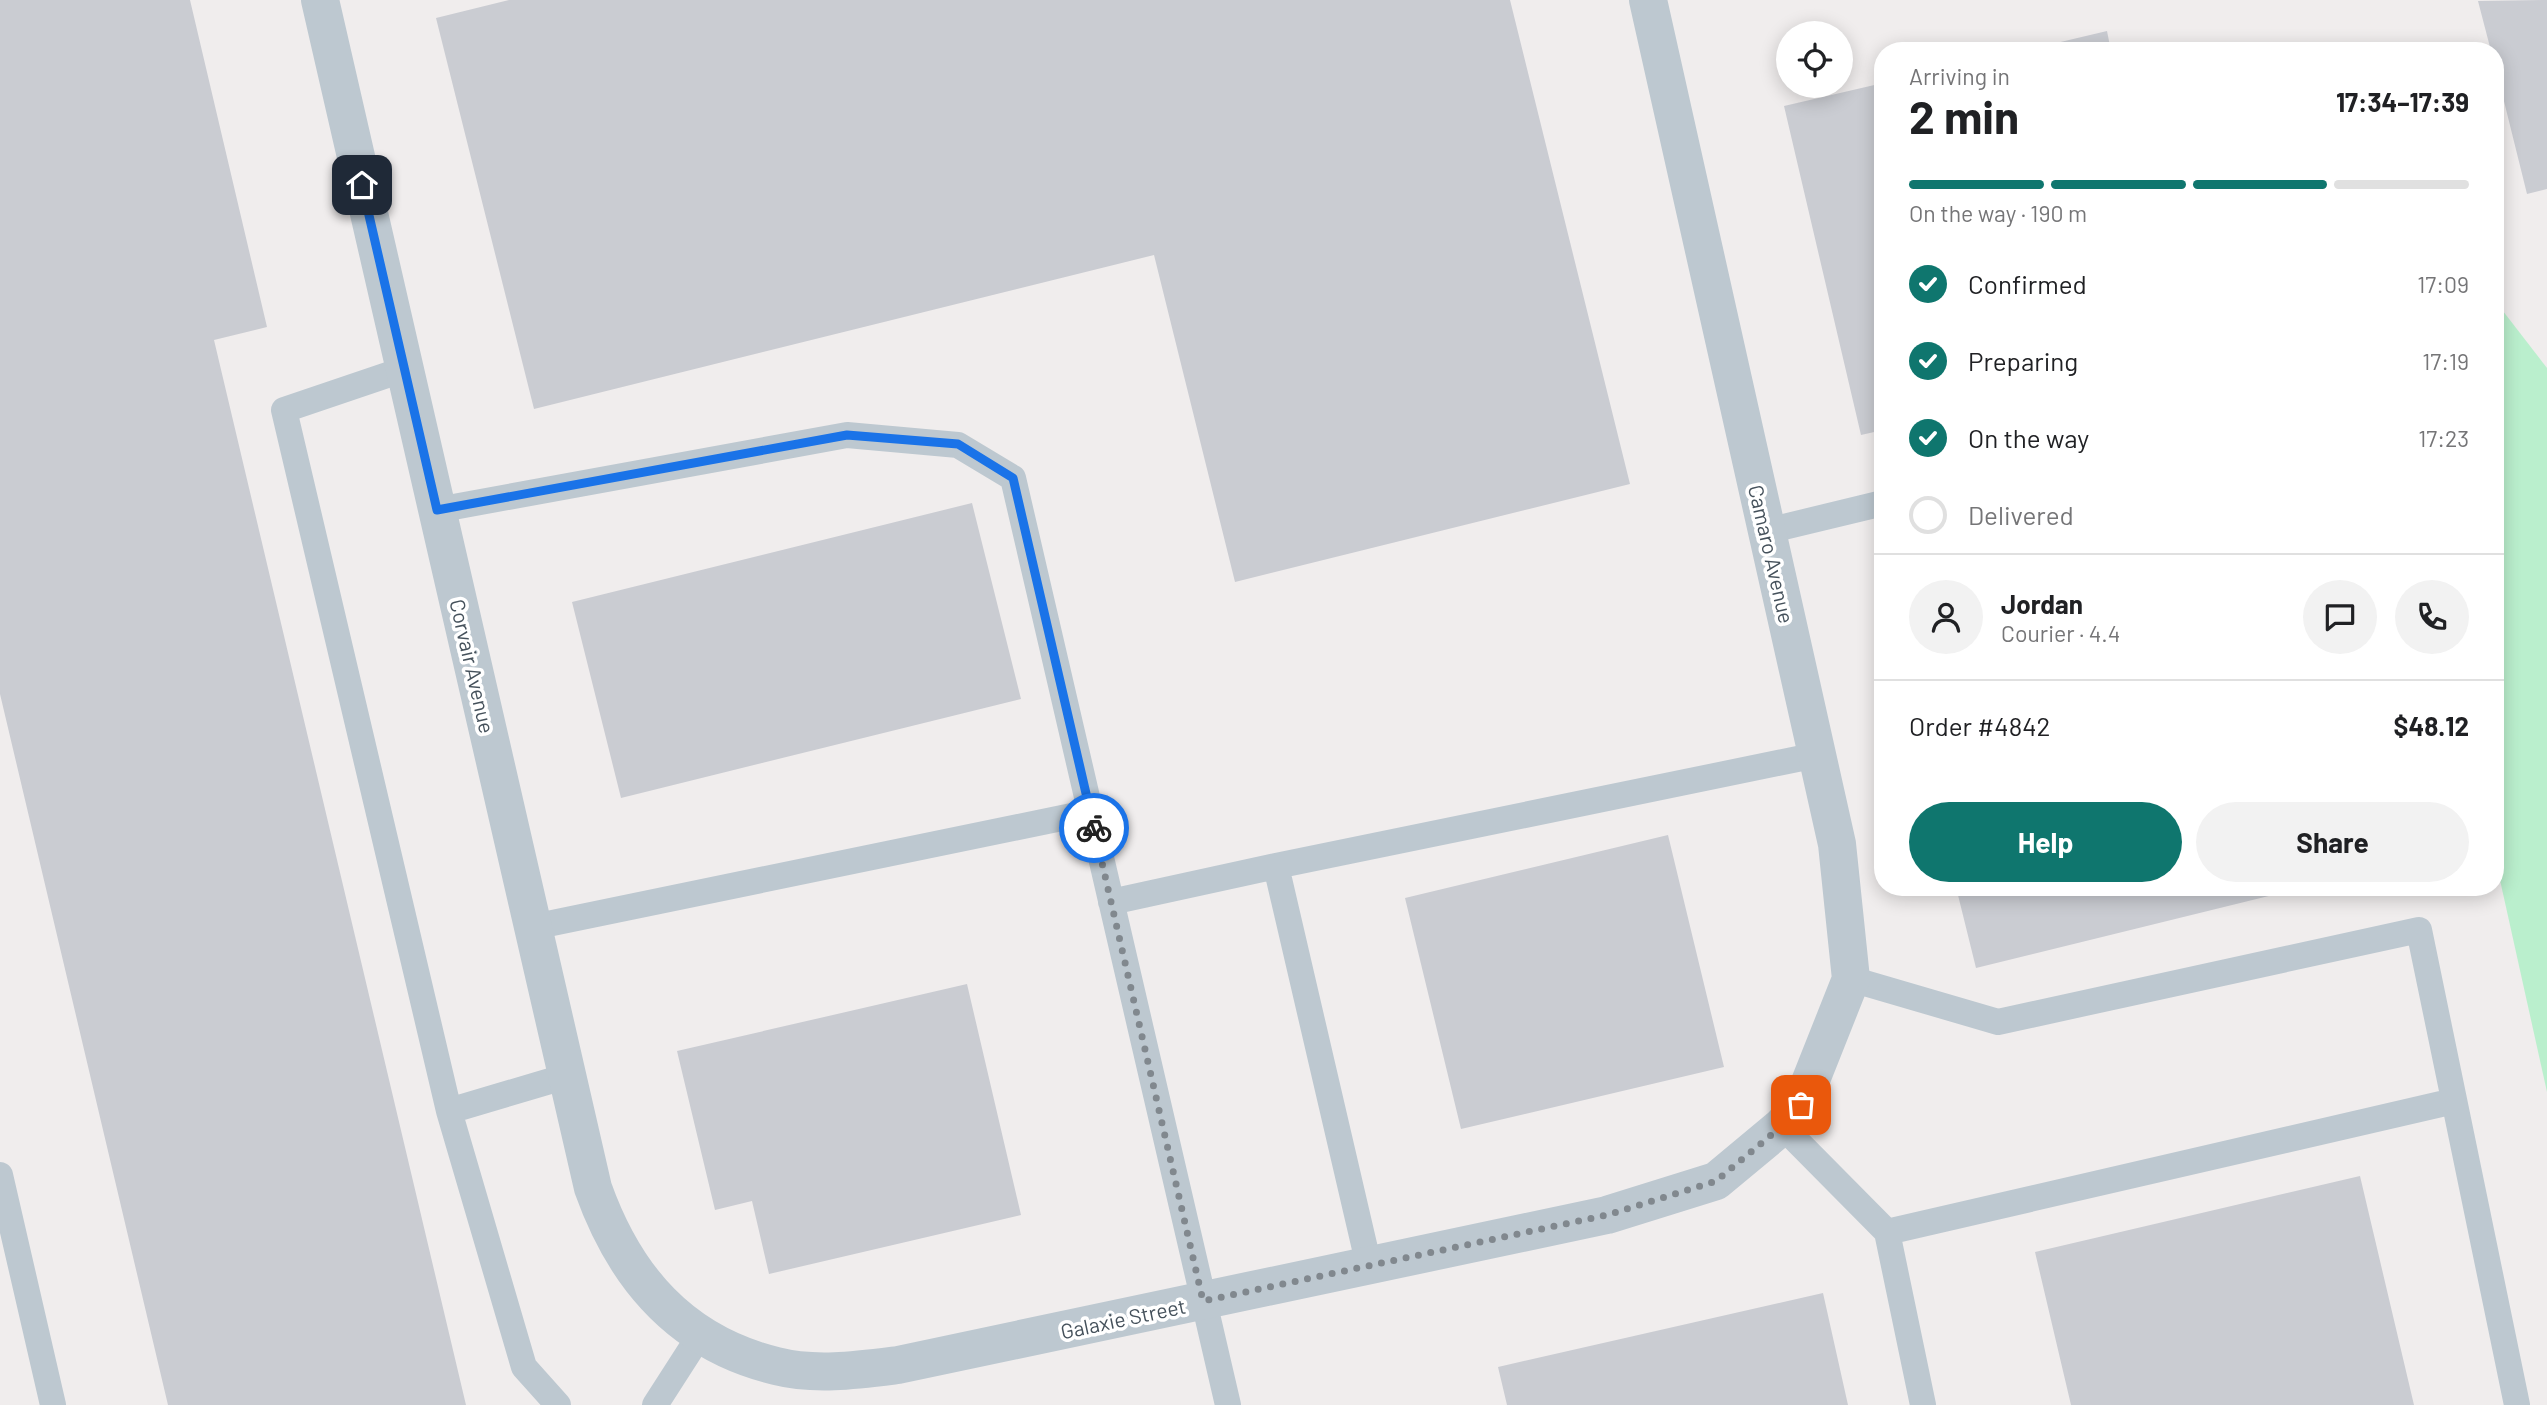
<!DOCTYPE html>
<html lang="en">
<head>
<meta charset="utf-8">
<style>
  :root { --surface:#fff; --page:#f2f2f2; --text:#202124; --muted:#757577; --line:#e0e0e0; --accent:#0f766e }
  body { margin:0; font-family:Barlow,sans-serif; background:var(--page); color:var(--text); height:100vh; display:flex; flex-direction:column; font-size:26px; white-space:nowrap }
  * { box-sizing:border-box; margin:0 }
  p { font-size:23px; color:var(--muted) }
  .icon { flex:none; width:38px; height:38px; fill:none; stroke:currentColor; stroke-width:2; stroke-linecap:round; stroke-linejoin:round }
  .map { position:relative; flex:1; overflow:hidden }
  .drawer { position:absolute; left:1874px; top:42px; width:630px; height:854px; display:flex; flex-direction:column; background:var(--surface); border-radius:28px; box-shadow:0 4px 18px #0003 }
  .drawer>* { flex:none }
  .fabs { position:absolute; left:1776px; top:21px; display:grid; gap:14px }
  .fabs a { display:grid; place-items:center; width:77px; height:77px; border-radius:50%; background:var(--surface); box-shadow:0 4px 18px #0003; font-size:35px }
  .pin { position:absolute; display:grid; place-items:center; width:60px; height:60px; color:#fff; margin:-30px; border-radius:14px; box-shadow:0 4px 10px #0006 }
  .courier { position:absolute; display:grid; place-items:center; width:70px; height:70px; margin:-35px; border:5px solid #1a73e8; border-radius:50%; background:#fff; color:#222; box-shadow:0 2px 9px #0007 }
  .head em { font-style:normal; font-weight:700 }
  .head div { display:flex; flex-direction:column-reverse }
  .head { display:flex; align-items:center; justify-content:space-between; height:119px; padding:0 35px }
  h1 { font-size:46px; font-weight:700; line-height:52px }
  .bar { display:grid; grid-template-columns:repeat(4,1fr); gap:10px 7px; align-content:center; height:84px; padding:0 35px }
  .bar i { height:9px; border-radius:5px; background:var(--line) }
  .bar .active { background:var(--accent) }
  .bar p { grid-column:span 4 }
  .line { display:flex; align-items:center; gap:18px; padding:0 35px; border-top:2px solid var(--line) }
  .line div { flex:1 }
  .round { display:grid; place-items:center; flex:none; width:74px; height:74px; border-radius:37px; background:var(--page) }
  ol { padding:0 35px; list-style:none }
  li { display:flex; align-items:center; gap:21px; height:77px }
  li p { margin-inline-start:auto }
  li .icon { padding:7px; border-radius:50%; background:var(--accent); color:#fff; stroke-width:4 }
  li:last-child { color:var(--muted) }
  li i { width:38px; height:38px; border:4px solid var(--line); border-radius:50% }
  .action { display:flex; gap:14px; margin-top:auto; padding:14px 35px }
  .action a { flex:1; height:80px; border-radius:42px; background:var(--accent); color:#fff; font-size:28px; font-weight:700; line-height:80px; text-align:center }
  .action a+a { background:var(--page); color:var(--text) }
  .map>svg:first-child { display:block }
  .green { fill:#baefcd }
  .building { fill:#caccd2 }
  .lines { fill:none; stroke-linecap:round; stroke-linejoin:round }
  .lane { stroke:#bdc8d0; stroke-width:26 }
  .street { stroke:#bdc8d0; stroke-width:38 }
  .done { stroke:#81888e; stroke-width:7; stroke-dasharray:0 12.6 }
  .route { stroke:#1a73e8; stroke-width:9 }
  .labels { text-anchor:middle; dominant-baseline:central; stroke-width:7; stroke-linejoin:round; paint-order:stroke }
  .street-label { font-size:21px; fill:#45515b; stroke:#fff }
</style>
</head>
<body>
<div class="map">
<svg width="2547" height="1405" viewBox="0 0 2547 1405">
  <rect width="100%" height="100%" fill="#f0eded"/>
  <path class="green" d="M2496,302L2547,368V1092L2496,862Z"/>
  <path class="building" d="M0,0H190L267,327L214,340L466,1405H168L0,694Z
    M509,0H1510L1630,484L1235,582L1154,255L534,409L436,18Z
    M2547,0V189L2527,194L2496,69V51H2491L2478,1Z
    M2107,31L2111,51H2027V50Z
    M1883,83V430L1861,435L1784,106Z
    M972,503L1021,699L621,798L572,602Z
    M1668,835L1724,1067L1461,1129L1405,898Z
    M1956,887H2301V888L1976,968Z
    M967,984L1021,1215L769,1274L752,1201L715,1210L677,1051Z
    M2360,1176L2414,1405H2071L2035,1252Z
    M1823,1293L1848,1405H1507L1498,1367Z"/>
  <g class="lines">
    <path class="lane" d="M405,369L284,410L449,1111L567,1076
      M437,510L847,435L958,445L1013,478L1228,1405
      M1767,531L1883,503
      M1111,902L1276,866
      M533,927L1091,812
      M1851,979L1998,1022L2419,930L2517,1405
      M449,1111L524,1367L558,1405
      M1782,1126L1887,1232L1923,1405
      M0,1175L53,1405
      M1887,1232L2454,1101
      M1369,1266L1276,866L1817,755
      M655,1405L700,1335"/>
    <path class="street" d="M320,0L593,1188C625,1278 681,1343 776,1366C815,1376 858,1370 898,1365L1607,1215L1716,1181L1782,1126L1801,1105L1851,979L1837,844L1648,0"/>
  </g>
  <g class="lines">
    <path class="done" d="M1094,828L1203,1301L1607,1215L1716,1181L1782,1126L1801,1105"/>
    <path class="route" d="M362,185L437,510L847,435L958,444L1013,478L1094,828"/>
  </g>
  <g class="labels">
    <g class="street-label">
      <text transform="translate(1772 554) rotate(77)">Camaro Avenue</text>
      <text transform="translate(473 666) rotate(77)">Corvair Avenue</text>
      <text transform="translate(1123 1318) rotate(-12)">Galaxie Street</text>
    </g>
  </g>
</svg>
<div class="fabs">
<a><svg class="icon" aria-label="locate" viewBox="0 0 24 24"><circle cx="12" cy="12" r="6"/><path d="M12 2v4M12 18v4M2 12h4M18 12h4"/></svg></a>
</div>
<div class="pin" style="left:1801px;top:1105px;background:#ea580c"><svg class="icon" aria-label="bag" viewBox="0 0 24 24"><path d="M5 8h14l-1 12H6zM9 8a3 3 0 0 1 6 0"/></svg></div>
<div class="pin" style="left:362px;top:185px;background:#1f2937"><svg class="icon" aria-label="home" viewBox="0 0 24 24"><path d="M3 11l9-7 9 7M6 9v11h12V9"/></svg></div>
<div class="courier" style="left:1094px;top:828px"><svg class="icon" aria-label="bike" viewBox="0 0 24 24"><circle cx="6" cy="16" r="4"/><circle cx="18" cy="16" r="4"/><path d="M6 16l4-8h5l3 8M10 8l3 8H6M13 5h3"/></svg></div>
<section class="drawer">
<div class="head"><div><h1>2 min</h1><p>Arriving in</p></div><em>17:34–17:39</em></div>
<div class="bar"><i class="active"></i><i class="active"></i><i class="active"></i><i></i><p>On the way · 190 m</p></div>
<ol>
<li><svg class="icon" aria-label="check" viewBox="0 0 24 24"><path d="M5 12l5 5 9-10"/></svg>Confirmed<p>17:09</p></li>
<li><svg class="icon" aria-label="check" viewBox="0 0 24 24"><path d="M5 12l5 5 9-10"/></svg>Preparing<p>17:19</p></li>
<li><svg class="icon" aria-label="check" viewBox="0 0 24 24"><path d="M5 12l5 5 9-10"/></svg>On the way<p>17:23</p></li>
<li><i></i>Delivered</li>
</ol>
<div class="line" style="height:126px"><a class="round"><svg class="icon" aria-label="person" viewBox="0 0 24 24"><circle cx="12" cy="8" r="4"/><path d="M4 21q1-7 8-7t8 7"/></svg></a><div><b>Jordan</b><p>Courier · 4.4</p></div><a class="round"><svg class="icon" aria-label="chat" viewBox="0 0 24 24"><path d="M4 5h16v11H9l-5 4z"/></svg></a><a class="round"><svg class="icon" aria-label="phone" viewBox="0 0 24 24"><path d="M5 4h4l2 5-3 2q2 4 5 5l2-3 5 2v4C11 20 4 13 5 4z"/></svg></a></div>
<div class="line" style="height:91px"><div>Order #4842</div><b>$48.12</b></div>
<div class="action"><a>Help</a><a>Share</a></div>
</section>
</div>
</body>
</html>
